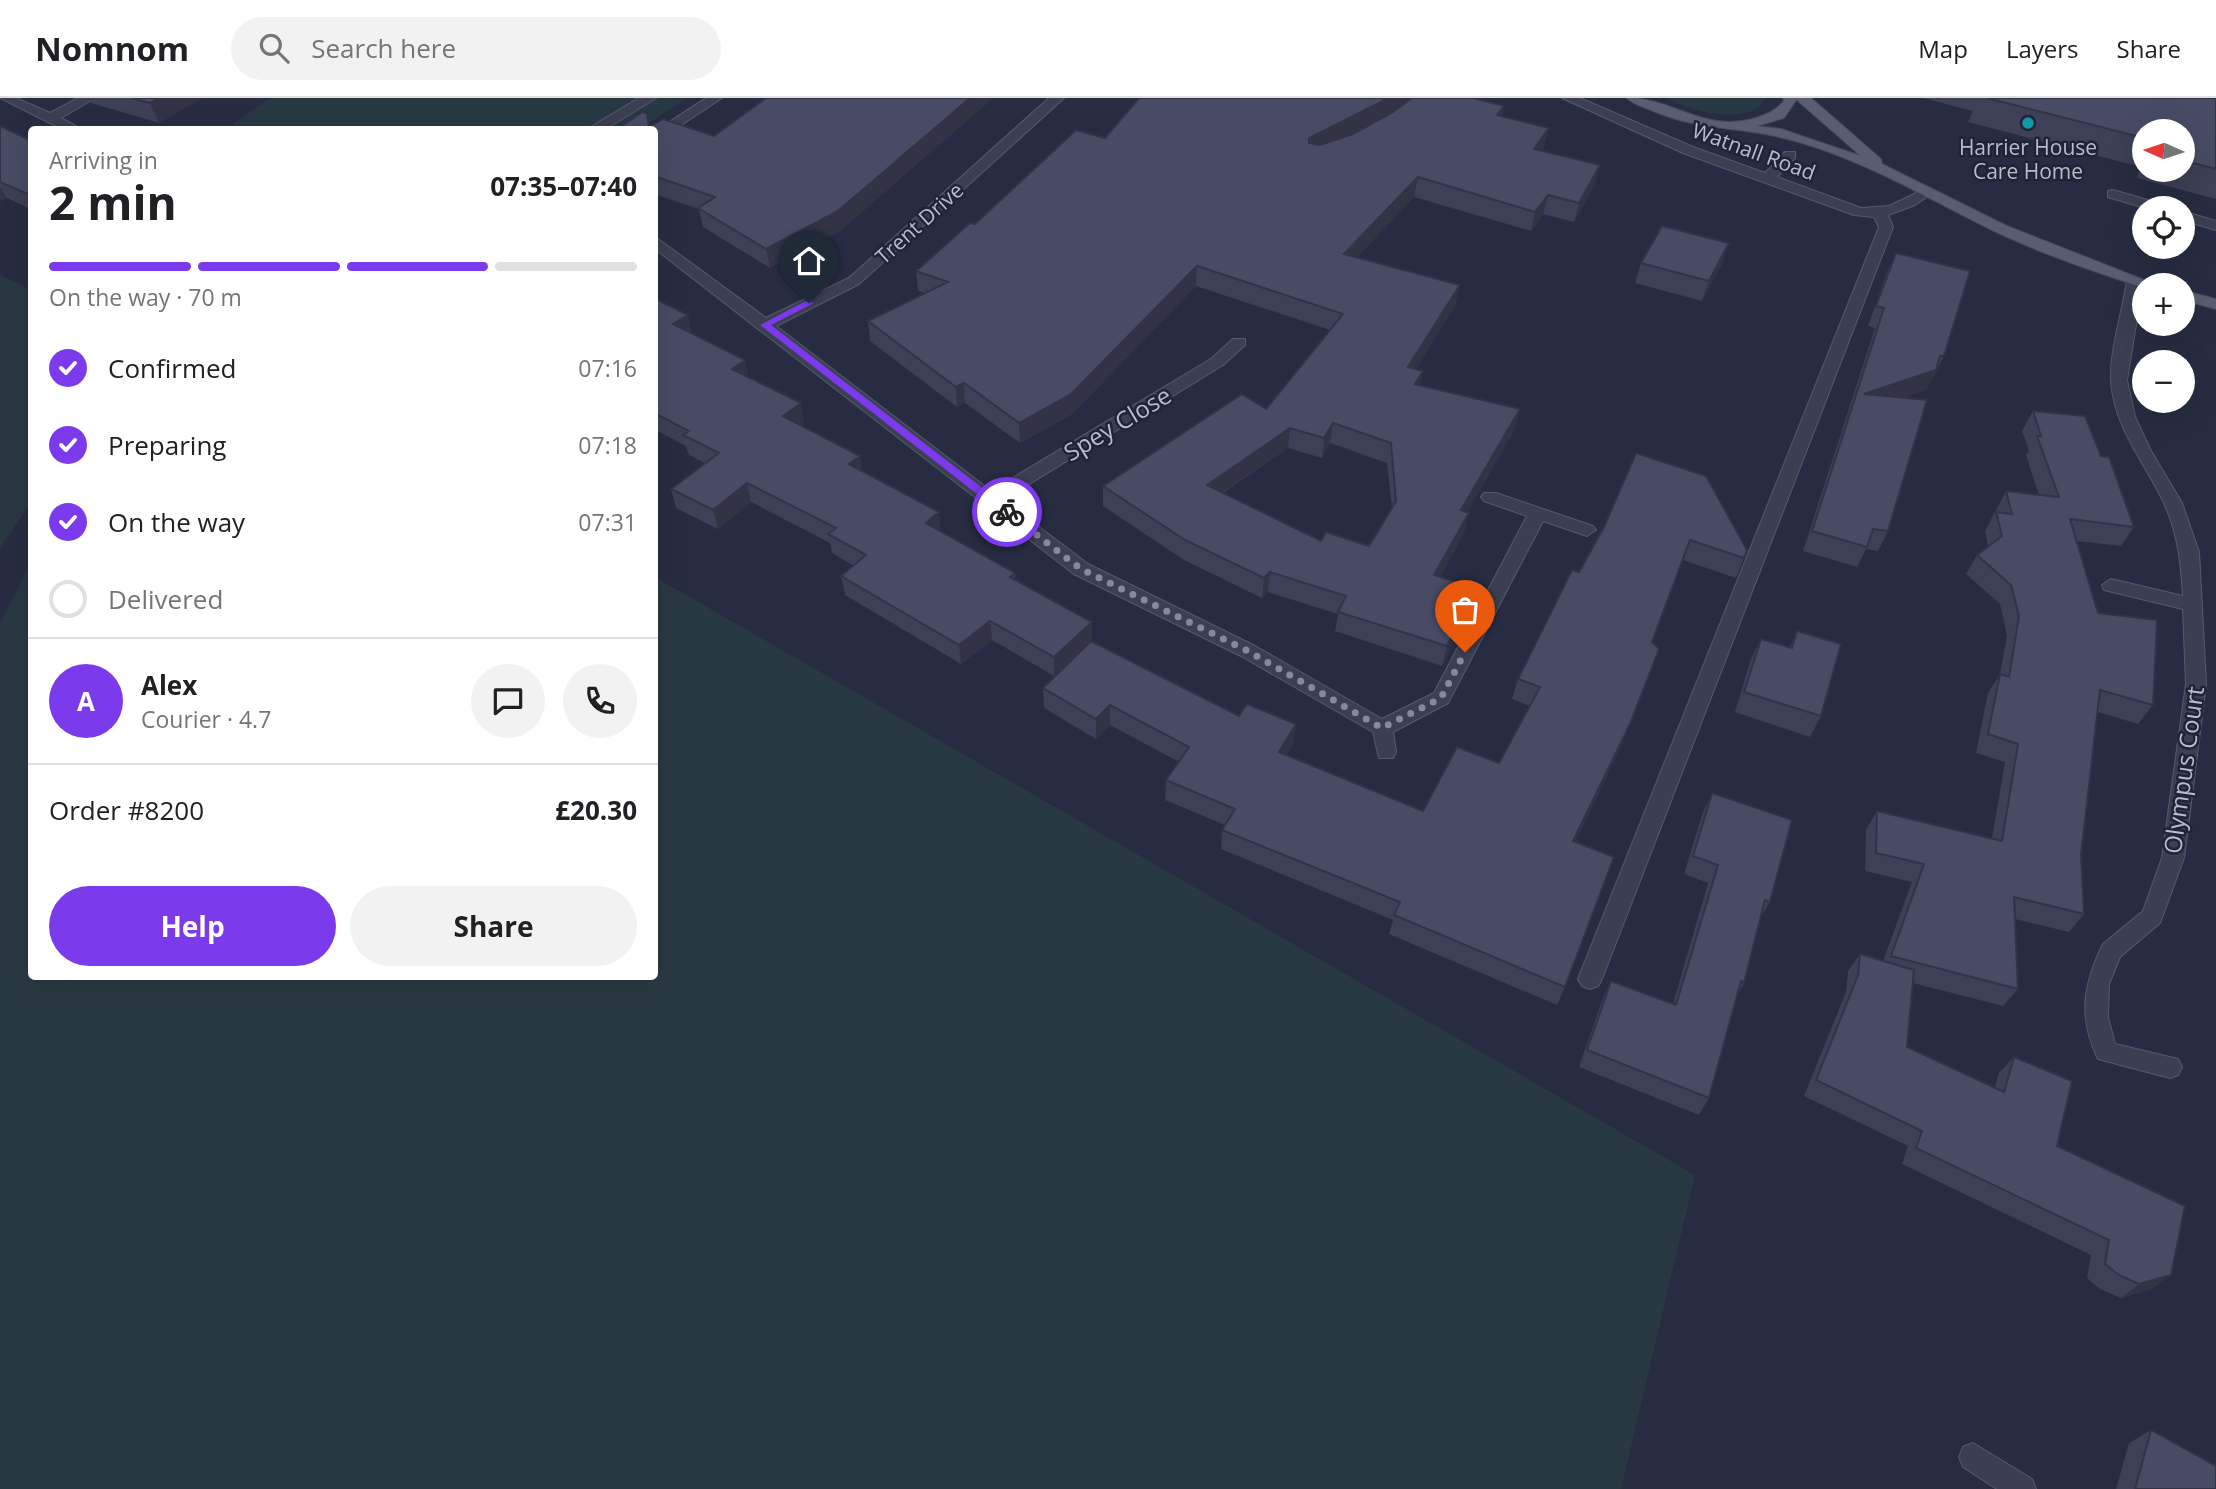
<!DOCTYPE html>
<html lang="en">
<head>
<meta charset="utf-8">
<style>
  :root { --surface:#fff; --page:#f2f2f2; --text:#202124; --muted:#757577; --line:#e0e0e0; --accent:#7c3aed }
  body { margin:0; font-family:"Open Sans",sans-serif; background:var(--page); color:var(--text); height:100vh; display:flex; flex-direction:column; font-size:26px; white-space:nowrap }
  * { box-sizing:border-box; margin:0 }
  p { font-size:23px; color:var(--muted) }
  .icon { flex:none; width:38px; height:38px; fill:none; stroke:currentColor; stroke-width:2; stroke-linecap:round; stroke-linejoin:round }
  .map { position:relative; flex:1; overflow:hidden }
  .panel { position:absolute; left:28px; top:28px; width:630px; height:854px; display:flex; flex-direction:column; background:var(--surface); border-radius:7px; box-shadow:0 7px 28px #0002 }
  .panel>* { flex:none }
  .needle { width:46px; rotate:273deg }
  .tools { position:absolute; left:2132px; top:21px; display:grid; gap:14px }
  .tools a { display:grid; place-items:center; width:63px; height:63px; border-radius:50%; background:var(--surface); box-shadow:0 7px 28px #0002; font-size:35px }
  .pin { position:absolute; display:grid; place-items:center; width:60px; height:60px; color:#fff; margin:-72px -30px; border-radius:50% 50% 50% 0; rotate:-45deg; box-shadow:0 0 7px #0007 }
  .pin .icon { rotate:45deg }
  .courier { position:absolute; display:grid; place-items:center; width:70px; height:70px; margin:-35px; border:5px solid #7c3aed; border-radius:50%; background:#fff; color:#222; box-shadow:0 2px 9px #0007 }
  .head em { font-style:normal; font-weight:700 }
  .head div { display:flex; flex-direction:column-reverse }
  .head { display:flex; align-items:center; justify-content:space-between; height:119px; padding:0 21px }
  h1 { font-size:46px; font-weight:700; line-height:52px }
  .bar { display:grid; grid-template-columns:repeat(4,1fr); gap:10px 7px; align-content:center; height:84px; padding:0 21px }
  .bar i { height:9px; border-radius:5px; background:var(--line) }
  .bar .active { background:var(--accent) }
  .bar p { grid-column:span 4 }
  .line { display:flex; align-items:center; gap:18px; padding:0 21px; border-top:2px solid var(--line) }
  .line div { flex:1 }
  .round { display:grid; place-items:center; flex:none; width:74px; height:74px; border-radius:37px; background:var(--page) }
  ol { padding:0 21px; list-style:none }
  li { display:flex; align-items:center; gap:21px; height:77px }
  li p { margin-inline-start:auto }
  li .icon { padding:7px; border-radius:50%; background:var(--accent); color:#fff; stroke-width:4 }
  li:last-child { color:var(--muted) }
  li i { width:38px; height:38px; border:4px solid var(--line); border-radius:50% }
  .button { display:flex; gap:14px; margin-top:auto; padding:14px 21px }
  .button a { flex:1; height:80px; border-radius:42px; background:var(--accent); color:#fff; font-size:28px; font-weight:700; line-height:80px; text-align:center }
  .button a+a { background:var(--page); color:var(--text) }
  header { display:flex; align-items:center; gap:42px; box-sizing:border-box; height:98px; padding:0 35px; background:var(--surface); border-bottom:2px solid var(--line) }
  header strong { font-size:33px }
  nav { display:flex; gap:38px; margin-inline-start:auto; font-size:24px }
  .search { width:490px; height:63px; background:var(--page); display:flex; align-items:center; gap:18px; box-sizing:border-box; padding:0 24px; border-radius:38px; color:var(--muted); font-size:26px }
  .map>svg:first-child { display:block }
  .green { fill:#293943 }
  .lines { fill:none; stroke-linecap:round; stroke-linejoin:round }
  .minor-casing { stroke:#575a6c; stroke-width:2 }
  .major-casing { stroke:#45485b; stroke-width:2 }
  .minor { fill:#3c3f52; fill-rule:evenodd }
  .major { fill:#5a5d72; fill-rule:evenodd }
  .wall { fill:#3d4056; fill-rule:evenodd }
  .shaded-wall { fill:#323446 }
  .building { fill:#474b64; stroke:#323446; stroke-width:2; fill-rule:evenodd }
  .route { fill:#7c3aed }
  .done { stroke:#86899c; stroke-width:7; stroke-dasharray:0 12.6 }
  .culture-dot { fill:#0f9aa8; stroke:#202437; stroke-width:2.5 }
  .labels { text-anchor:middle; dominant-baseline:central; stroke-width:5; stroke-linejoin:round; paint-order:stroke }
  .far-poi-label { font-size:21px; fill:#b9bbcc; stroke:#202437 }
  .far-street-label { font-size:21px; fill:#b9bbcc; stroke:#202437 }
  .street-label { font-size:24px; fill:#b9bbcc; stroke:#202437 }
</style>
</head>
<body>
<header>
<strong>Nomnom</strong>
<div class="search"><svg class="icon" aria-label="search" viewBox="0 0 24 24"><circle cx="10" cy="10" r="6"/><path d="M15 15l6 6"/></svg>Search here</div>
<nav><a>Map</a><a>Layers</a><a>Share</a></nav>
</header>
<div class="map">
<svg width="2216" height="1391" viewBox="0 0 2216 1391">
  <rect width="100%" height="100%" fill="#272c42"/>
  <path class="green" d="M270,0H687L640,31L225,32Z
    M1667,0H1766C1750,30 1689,13 1667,0Z
    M0,177L32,192L31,404L0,450Z
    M31,464L32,878H654L655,479L1695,1077L1621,1391H0V525Z"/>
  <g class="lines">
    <defs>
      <path id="minor" d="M0,0H16L50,15L78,0H95L61,20L83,32H64Z
        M639,0H656L604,32H586Z
        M706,0H722L654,45V34Z
        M1049,0H1064L859,186L776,228L991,393L1211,261L1233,241H1245V247L1223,267L1003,402L1088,466L1255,548L1382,621L1434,595L1527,418L1484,403L1481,399L1484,395H1496L1593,428L1596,432L1587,438L1543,423L1448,605L1393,634L1396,654L1393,660H1379L1373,634L1241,558L1074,476L654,150V138L766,220L849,180Z
        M1562,0H1580L1693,49L1765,75L1785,54H1795V60L1777,79L1861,110L1889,108L1927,90L1934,94L1915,107L1888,117L1893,129L1602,881L1598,888L1590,891L1582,888L1578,881L1879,129L1874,119L1854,117L1683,55Z
        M2113,92L2165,107L2167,110H2145L2108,99V93Z
        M2182,113L2216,123V132L2182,122Z
        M2135,178L2143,183L2127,282L2135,319L2151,353L2182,405L2199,454L2206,586L2184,760L2160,825L2120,859L2109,886L2108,919L2115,946L2178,961L2182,969L2178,977L2170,980L2098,961C2078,919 2083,887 2103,846L2143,813L2162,760L2186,586L2183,511L2104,492L2102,487L2111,481L2183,498C2181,465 2178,435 2164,405C2145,364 2114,330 2111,283C2109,257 2123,210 2127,183Z
        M1973,1345L2032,1381L2036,1391H1997L1963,1369L1959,1359L1963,1349Z"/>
      <path id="major" d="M1627,0C1672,0 1705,34 1752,21C1766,17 1774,14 1784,3L1783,0H1811L1881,61L1882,66L2007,128L2157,187H2144V190C2093,173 2042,156 1994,133C1923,98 1853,55 1775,38C1729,28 1697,32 1651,12C1643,9 1633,6 1627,0ZM1797,1L1798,3L1861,58L1781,31L1757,28L1784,20Z
        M2182,192L2216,201V211L2182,202Z"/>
    </defs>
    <use href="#minor" class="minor-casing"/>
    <use href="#major" class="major-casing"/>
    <use href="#minor" class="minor"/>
    <use href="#major" class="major"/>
  </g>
  <path class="wall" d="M89,0H202L159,25L91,5Z
    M766,0H993L841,132L770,170L703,129L699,111L654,96V32L650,28L714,38Z
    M1139,0H1407V2L1385,18L1504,8L1502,18L1544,49L1542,52L1595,86L1574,124L1543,116L1531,133L1414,99L1357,159L1456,206L1416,271L1420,287L1515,331L1467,414L1464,435L1440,479L1475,490L1470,510L1442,568L1335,533L1338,516L1268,494L1262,500L1184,462L1103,408V388L1266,311L1330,232L1196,188L1072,316L1020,345L965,305L957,309L870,243L868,223L925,195L918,193L916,173L975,126L1105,40ZM1330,345L1387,365L1392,411L1369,448L1321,443L1223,395L1288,350L1322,360Z
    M1923,0H2216V101L2137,80L2141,69L1968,24L1973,13ZM2144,33H2182V72H2144Z
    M0,28L32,43V112L7,100L0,103Z
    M1896,155L1944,258L1926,292L1902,300L1888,433L1878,453L1866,451L1857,469L1803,453L1875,230L1868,228L1887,174Z
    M1641,165L1722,166L1702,203L1635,185Z
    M654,200L692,236L749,279L804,325L801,327L860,358L862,373L941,433L1015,475V482L1092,543L1239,618L1296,626L1293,646L1286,657L1423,713L1499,665L1530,608L1512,601L1518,581L1579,474L1604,429L1636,355L1747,452L1736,480L1683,462L1652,544L1622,646L1575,744L1565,889L1557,907L1389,836L1393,822L1221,751L1222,732L1225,727L1165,702L1166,682L1179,664L1110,627L1096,641L1044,610L1043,590L1070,563L1054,578L992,542L961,566L845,497L841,478L854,468L832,455L830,445L751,404L718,431L676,410L671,391L705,365L689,357L686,348L654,331Z
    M2033,313L2101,358L2134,429L2121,448L2076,443L2098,515L2153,607L2138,626L2098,614L2081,757L2084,816L2069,834L2015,821L2018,891L2003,908L1913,885L1907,949L1995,989L1999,975L2014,959L2057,1048L2152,1191L2121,1200L2100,1191L2087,1180L2091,1157L1902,1066L1908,1048L1804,998L1846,894L1848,873L1860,856L1883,863L1912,784L1865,773L1866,732L1877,713L1992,740L2005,664L1976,655L1988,595L2000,576L2007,538L2000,506L1966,476L1977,457L1988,448L1985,433L2006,393L2039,397L2026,357L2029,353L2022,333Z
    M1797,533L1821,618L1810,639L1735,614L1751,561L1761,541L1790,549Z
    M1712,695L1770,804L1760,820L1744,885L1738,896L1709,1000L1699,1017L1579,969L1603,900L1611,883L1673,906L1708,785L1684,776L1703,714Z
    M2151,1332L2216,1391H2116L2129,1345Z"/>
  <path class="shaded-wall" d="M159,0H202L159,25L150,5Z
    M970,0H993L841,132L770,170L766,151Z
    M1386,0H1407V2L1379,23L1307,60L1309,40Z
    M1504,8L1500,27L1497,17Z
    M1549,30L1544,49L1530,70L1534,51Z
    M1600,67L1595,86L1574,124L1579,105Z
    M1418,79L1414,99L1341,176L1344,156Z
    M0,89L7,100L0,103Z
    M1548,97L1543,116L1531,133L1535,114Z
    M1729,145L1722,166L1702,203L1709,183Z
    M1197,168L1196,188L1072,316L1020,345L1019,325Z
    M1460,187L1456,206L1405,289L1408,269Z
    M688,217L692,236L673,226Z
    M745,262L749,281L732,271Z
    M1936,272L1926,292L1855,316L1864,296Z
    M1423,273L1419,293L1415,286Z
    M964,285L965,305L957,309L956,289Z
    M801,305L804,325L787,337L783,318Z
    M1520,311L1515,331L1457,432L1461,412Z
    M1333,325L1330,345L1322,360L1324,340Z
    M1290,330L1288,350L1205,406L1207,387Z
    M860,358L863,377L849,366Z
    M747,385L751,404L718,431L713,412Z
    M939,414L941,433L926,425Z
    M1469,415L1464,435L1430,497L1434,477Z
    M1270,474L1268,494L1262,500L1264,480Z
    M1475,490L1470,510L1442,568L1447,548Z
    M990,523L992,542L961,566L959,547Z
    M1092,524V543L1054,578V559Z
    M1110,607V627L1096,641V621Z
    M1296,626L1293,646L1276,674L1279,654Z
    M1630,626L1622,646L1566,763L1573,743Z
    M2171,1177L2152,1191L2121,1200L2139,1186Z"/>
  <path class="building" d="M132,0H159L150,5Z
    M766,0H970L838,113L766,151L698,110L715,99L654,78V32H616L642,14L647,15L649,29L663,21L714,38Z
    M1139,0H1386L1381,4L1309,40V45L1320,47L1353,36L1393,14L1412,0H1474L1504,8L1497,17L1549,30L1534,51L1600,67L1579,105L1548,97L1535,114L1418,79L1344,156L1460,187L1408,269L1423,273L1415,286L1520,311L1461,412L1469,415L1434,477L1475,490L1447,548L1338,514L1346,498L1270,474L1264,480L1185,442L1103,388L1242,296L1266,311L1343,216L1197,168L1071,296L1019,325L964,285L956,289L868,223L948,184L916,173L970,125L975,126L1076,32L1105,40ZM1333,325L1391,345L1396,403L1369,448L1326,434L1321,443L1207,387L1290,330L1324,340Z
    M1987,0H2216V71L2182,62V33H2144V40Z
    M0,28L32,43V98L0,84Z
    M1662,128L1729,145L1709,183L1641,165Z
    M1896,155L1970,173L1944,258H1940L1936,272L1864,296L1927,302L1888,433L1873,431L1867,449L1812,433L1884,210L1876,208Z
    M654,200L688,217L673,226L745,262L732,271L801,305L783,318L860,358L849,366L939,414L926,425L1015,475L1010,479L1092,524L1054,559L990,523L959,547L841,478L866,457L828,436L836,430L747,385L713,412L671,391L719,355L683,337L689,333L654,315Z
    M2033,313L2085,318L2101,358L2109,359L2134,429L2070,421L2098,515L2157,522L2153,607L2100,592L2081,757L2084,816L2014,799L2018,891L1891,858L1924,766L1876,755L1877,713L2002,743L2018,646L1988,636L2000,576L2009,579L2019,518L2011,487L1977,457L2002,438L1996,414L2012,416L2006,393L2059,399L2037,338H2041Z
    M1636,355L1706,378L1747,452L1744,460L1690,442L1652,544L1659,551L1630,626L1573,743L1614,759L1565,889L1394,817L1400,804L1222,732L1235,711L1166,682L1189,649L1110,607L1096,621L1043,590L1091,543L1239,618L1247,606L1296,626L1279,654L1423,713L1457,649L1499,665L1540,589L1518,581L1572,472L1579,474L1604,429Z
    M1797,533L1841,546L1821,618L1744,594L1761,541L1792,550Z
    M1712,695L1792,722L1770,804L1765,802L1744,885L1741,883L1709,1000L1587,952L1611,883L1676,907L1718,767L1693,758Z
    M1860,856L1914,872L1907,949L2004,994L2014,959L2072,983L2057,1048L2185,1108L2171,1177L2139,1186L2119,1177L2105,1166L2109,1142L1916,1050L1922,1033L1816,982L1858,877Z
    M2151,1332L2216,1368V1391H2135Z"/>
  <path class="route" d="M806,203L814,205L771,227L1011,412V417H1004L760,227Z"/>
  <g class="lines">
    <path class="done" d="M1007,414L1081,471L1248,553L1382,630L1441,600L1465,554"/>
  </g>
  <circle class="culture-dot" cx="2028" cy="25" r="7"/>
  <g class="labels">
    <g class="far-poi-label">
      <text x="2028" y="49">Harrier House<tspan x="2028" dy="24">Care Home</tspan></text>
    </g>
    <g class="far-street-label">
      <text transform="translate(1754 53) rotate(20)">Watnall Road</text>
      <text transform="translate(919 125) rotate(-42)">Trent Drive</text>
    </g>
    <g class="street-label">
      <text transform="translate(1117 325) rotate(-31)">Spey Close</text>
      <text transform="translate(2183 672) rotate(-82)">Olympus Court</text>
    </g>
  </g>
</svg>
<div class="tools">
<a><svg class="needle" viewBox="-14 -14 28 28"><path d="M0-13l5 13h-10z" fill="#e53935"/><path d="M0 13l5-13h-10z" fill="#757577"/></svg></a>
<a><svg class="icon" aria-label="locate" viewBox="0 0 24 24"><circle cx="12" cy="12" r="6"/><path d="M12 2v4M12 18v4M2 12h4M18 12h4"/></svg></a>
<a>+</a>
<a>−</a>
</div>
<div class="pin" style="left:1465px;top:554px;background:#ea580c"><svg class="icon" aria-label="bag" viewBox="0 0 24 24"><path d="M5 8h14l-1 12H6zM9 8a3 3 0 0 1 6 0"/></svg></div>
<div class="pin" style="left:809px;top:205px;background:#1f2937"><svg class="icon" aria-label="home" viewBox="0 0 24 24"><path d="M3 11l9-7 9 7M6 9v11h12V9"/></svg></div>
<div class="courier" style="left:1007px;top:414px"><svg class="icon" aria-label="bike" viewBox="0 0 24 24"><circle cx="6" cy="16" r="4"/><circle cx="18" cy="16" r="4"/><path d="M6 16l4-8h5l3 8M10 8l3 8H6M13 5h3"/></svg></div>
<section class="panel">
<div class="head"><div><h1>2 min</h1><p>Arriving in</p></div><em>07:35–07:40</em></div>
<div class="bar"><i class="active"></i><i class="active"></i><i class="active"></i><i></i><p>On the way · 70 m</p></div>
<ol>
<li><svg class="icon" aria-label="check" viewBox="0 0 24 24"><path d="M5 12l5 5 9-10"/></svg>Confirmed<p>07:16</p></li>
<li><svg class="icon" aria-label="check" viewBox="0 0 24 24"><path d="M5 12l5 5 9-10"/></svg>Preparing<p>07:18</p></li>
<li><svg class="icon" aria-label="check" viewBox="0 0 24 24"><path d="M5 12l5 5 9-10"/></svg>On the way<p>07:31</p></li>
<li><i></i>Delivered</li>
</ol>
<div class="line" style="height:126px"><b class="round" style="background:var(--accent);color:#fff">A</b><div><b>Alex</b><p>Courier · 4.7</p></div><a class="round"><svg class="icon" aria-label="chat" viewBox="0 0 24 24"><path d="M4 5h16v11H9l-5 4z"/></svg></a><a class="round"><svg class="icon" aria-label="phone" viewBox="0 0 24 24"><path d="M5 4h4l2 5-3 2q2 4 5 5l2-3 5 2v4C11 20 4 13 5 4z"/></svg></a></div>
<div class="line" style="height:91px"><div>Order #8200</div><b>£20.30</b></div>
<div class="button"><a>Help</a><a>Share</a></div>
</section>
</div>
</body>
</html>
